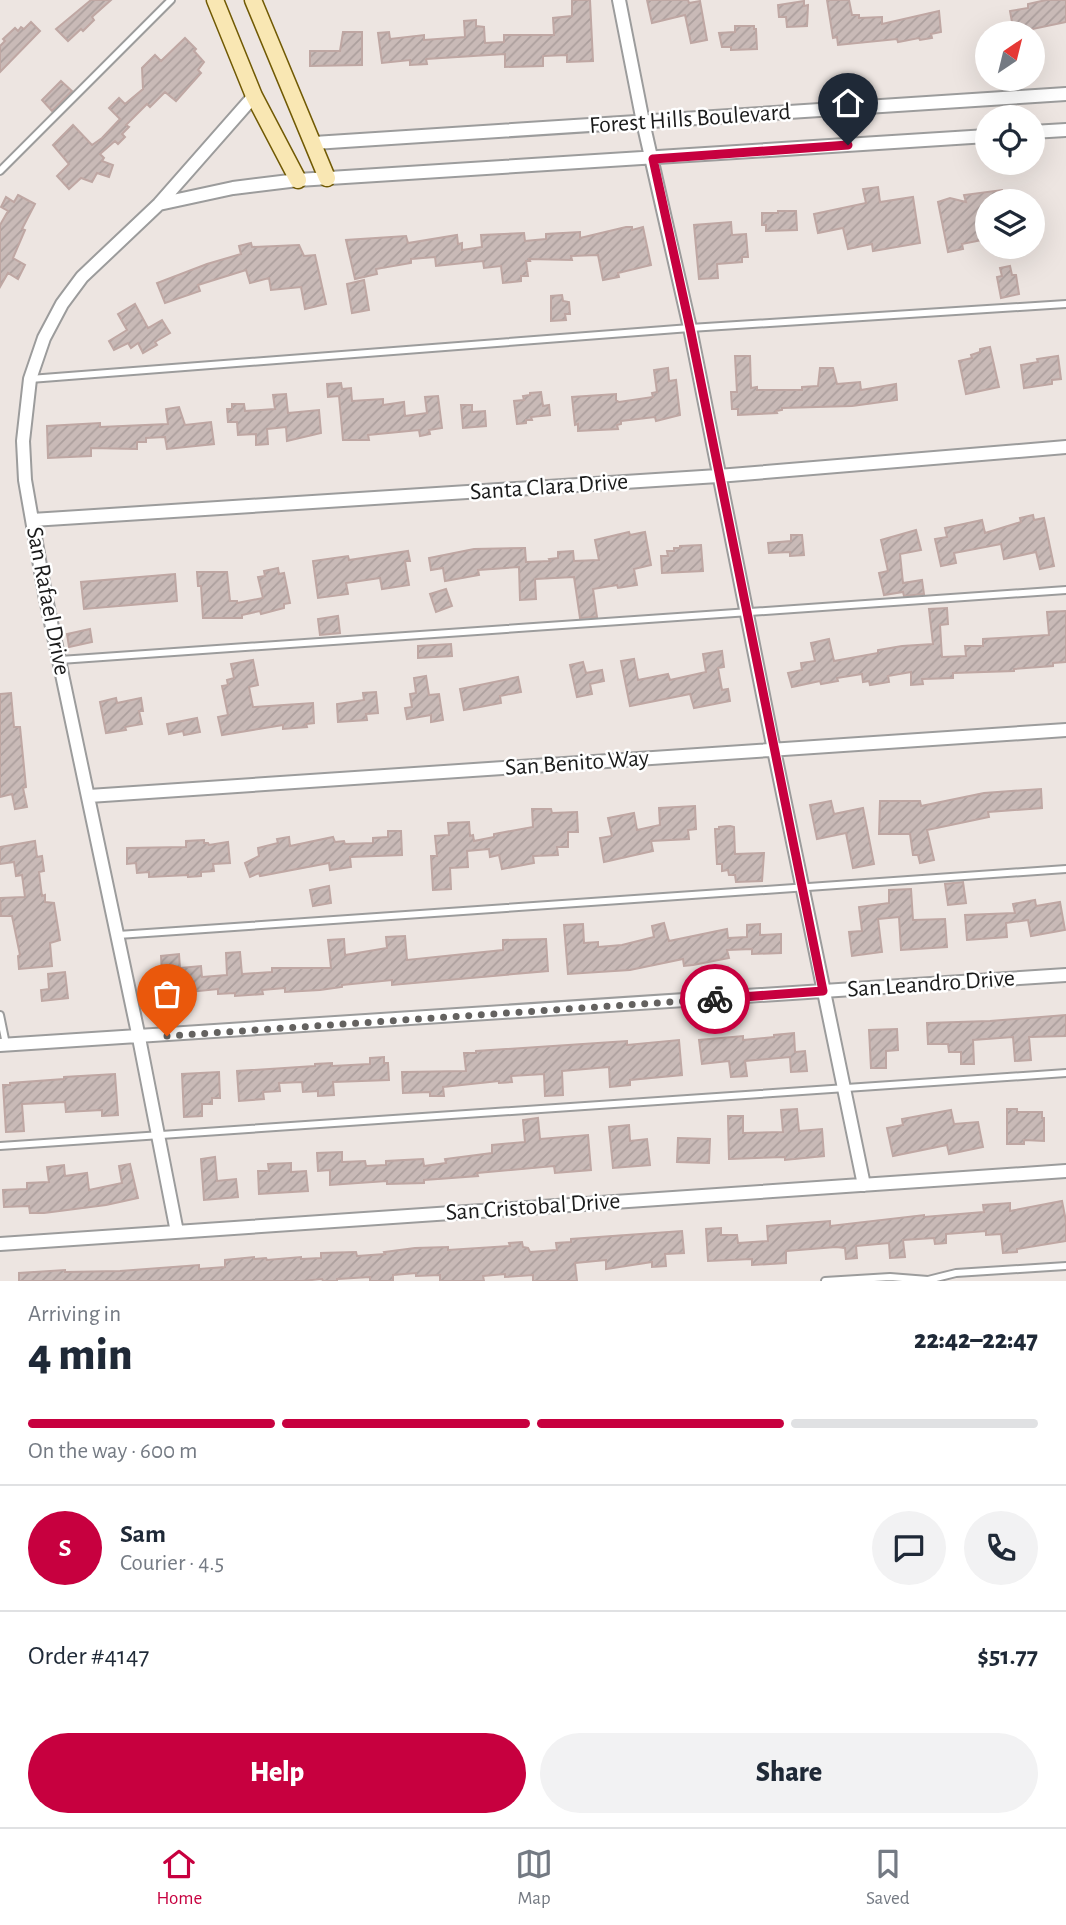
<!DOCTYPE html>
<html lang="en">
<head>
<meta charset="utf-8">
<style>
  :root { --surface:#fff; --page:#f2f2f3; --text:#1f2937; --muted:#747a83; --line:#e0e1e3; --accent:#c7003f }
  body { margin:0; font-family:"Alegreya Sans",sans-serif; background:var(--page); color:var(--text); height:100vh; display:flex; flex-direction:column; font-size:26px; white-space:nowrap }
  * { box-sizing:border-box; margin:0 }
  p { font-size:23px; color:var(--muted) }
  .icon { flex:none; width:38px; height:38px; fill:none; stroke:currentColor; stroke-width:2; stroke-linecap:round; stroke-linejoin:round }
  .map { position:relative; height:1281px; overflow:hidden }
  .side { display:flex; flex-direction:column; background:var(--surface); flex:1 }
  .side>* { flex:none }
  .needle { width:46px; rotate:35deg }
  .buttons { position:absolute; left:975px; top:21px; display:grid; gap:14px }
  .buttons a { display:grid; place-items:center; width:70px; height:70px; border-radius:50%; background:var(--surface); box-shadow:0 7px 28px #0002; font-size:35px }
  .pin { position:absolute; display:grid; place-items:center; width:60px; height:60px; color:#fff; margin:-72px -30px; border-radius:50% 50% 50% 0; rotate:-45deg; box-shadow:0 0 7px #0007 }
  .pin .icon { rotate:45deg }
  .courier { position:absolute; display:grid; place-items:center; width:70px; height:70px; margin:-35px; border:5px solid #c7003f; border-radius:50%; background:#fff; color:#222; box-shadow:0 2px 9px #0007 }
  .headline em { font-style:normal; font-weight:800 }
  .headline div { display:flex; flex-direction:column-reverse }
  .headline { display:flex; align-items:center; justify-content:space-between; height:119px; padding:0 28px }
  h1 { font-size:46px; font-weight:800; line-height:52px }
  .bar { display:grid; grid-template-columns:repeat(4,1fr); gap:10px 7px; align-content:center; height:84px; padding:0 28px }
  .bar i { height:9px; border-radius:5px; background:var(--line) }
  .bar .on { background:var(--accent) }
  .bar p { grid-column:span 4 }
  .line { display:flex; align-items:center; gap:18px; padding:0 28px; border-top:2px solid var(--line) }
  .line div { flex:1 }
  .round { display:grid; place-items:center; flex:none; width:74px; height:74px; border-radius:37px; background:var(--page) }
  .cta { display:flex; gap:14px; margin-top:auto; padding:14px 28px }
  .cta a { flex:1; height:80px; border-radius:42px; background:var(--accent); color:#fff; font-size:28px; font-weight:800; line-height:80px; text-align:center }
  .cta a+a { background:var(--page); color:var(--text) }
  .tabs { display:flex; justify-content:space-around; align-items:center; height:98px; border-top:2px solid var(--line); background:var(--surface); font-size:19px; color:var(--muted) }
  .tabs a { display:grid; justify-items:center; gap:4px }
  .tabs .on { color:var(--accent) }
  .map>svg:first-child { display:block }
  .building { fill:url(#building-hatch); stroke:#bfa7a3; stroke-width:2 }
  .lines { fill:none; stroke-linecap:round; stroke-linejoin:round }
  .lane-casing { stroke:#9c9c9c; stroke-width:10 }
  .street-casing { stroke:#9c9c9c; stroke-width:16 }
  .secondary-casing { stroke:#715a04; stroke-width:19 }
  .lane { stroke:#fff; stroke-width:6 }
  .street { stroke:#fff; stroke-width:12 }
  .secondary { stroke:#f9e7b3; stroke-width:16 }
  .done { stroke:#646260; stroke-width:7; stroke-dasharray:0 12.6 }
  .route { stroke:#c7003f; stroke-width:9 }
  .labels { text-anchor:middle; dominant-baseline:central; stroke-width:5; stroke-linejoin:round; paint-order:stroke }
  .street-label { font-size:24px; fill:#1b1b1b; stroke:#fff }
</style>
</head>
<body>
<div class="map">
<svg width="1066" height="1281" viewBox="0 0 1066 1281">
  <defs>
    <pattern id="building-hatch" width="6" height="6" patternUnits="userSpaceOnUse" patternTransform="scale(1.75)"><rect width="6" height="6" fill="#c9bab7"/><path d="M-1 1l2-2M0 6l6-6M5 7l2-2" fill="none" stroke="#ac9f9d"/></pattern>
  </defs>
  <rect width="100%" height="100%" fill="#ede5e1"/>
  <path class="building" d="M91,0H111L92,17L94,20L83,31L81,29L68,41L56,29Z
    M572,0H590L593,61L567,62V55L543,56V66L505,67V54L426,59L427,64L410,65V60L382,63L378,33L389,32L390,39L424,35V40L465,37L464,21L476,20V26L484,27L485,43L504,42V35H554L553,18L572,16Z
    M647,0H688L689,3L700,1L707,40L691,43L685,15L652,23Z
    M827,0H849L852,15H859V18L882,17V24L939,11L941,32L931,34L932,38L920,40L919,38L898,42L897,39L838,45L837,37L833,38Z
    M1046,0H1066V22L1014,33L1010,11L1028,8V4Z
    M804,1V6L808,5L807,26L787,27L786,17H779L778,5Z
    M31,22L40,31L0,72V46L5,41L3,39L15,28L18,31L21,27L24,29Z
    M735,26H754V29H756L757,49L731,50V47H722L719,33L735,32Z
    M343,32H362V65L310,66V51H340Z
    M185,38L196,49L194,51L204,62L198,70L201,73L176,101L165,92L150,107L147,104L126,125L129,127L122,134L125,137L118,144L115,141L100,154L104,158L102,161L113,165L109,177L97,173L92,182L81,178L69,189L57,176L69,164L53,145L73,125L92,145L102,138L120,119L109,108L119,98L125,104L143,89L142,68L155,55L161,61Z
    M61,81L72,91L52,111L42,100Z
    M878,187L880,202L913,197L920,243L873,251L872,244L848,249L843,228L818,233L814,214L866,203L863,189Z
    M1002,190L1004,201H987V239L962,244L963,249L948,252L938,202L950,198L966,202L964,195Z
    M18,195L35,204L22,229L25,230L13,258L25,265L18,279L8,273L0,287V225L8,211L1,207L6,197L14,202Z
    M778,211H796L797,230L766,231V225H762V213H778Z
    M731,222L732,235L746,234L748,257H742V262L717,264L718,278L699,279L694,225Z
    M626,227H632V230L643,227L651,265L618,273L619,277L603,280L598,255L571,256L572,260L529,259L530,261H526L528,276H521V281L503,283L501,266L484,268L483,261L436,266L435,257L411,259V263L376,269L377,274L355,279L346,240L406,236L408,243L457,235L458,244L462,243V250L482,247L481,235L524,233L525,241L546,239V234L580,232V238Z
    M251,243L252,247L299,245L304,256L315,255L326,304L305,309L301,287L271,290L269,278L250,283L246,270L198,285L200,291L165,303L157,283L207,264L241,254L239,246Z
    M1010,266L1012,275H1016L1019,294L1001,298L997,277L1002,276L1000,268Z
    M364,280L369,310L352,313L347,284Z
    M562,295L563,301L569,302L570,314H565L566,320L551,321V296Z
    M135,304L148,328L162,320L170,333L155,342L157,345L143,353L138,343L131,348L128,343L114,350L109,341L127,330L118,314Z
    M990,347L999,387L966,394L959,361L972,358L971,355L980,352V349Z
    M735,356H750L751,388L757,387V390H802V387L818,386L820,368H833L837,384L860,382L861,390L896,384L897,400L852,406L782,408V410L776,411L777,413L738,415V409H732L731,392H737Z
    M1058,356L1061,379L1052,380V384L1024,388L1021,365L1038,362L1037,359Z
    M668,368L669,381L676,380L680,415L656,421L655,417L621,421V424L617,425L618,429L578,431V424L575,425L572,397L616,394V400L619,402L653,397L652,393L657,392L654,370Z
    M341,383L342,389L351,388L352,401L383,399V405L404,402L405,416L427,413L425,397L438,396L442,428L429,430L430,434L420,436L419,430L368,435L369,440H343L339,396L328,397L327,384Z
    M541,392L543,406L549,405L550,415L531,417L532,420H526V423L517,424L514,401L524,400L523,396L530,395V393Z
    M286,394L288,413L319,410L321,433L287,441L286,427L267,429L268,444L256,445V434L238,435L237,422H228L227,409H232V404H244L245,411L275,409L273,395Z
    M461,405H472V412L485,411L486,426L463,428Z
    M179,407L185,425L211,422L214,444L167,449L165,437L146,438V442H137V449L91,448V456L48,458L47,426L100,423V427L168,424L166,409Z
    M1033,515L1034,520L1044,518L1054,566L1040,569L1036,552L1004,559L1001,544L954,553L956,563L941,566L935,539L947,537L945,528L982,520L985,533L1021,522L1020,518Z
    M916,530L921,550L900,554L903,583L922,580L924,594L904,596L903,592L884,595L879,573L888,571L881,540Z
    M629,532L630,535L645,532L651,565L634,569L637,585L618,588L617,585L593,589L597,617L580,618L574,577L535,579L536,599L520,600L519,567L478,570L479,575L445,581L443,568L431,570L429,558L474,549L525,548L526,562L550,561L549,559L558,558V552L573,551L574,561L599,560L595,540Z
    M791,535H802L804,555L790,556V552L769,553L768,543L791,541Z
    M701,545L703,571L662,573L661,556H668L667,551H674V548H680V546Z
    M408,551L410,561H405L409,585L382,589L380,578L346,583L348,594L318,598L313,561L348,556L349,560Z
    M278,568L279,574L284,573L290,603L284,604V608L261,614L260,611L242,615V618H203L201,586H198L197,572H227L230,601H237V603L263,598L258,577L265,576L264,571Z
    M175,574L177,601L84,609L81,582Z
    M446,589L452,606L436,612L430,594Z
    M947,608L948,624L940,625L942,657L966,656L965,646H983V639L1049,635L1047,612L1066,611V662L1053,663V666L1014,669V671L953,673V678L922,679L923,684L911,685V672L888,676L889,682L870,685L869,681L863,682L862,674L837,678L838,681L821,684L820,681L792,687L788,673L802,670L801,663L815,661L811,643L829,639L834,661L878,653V650L902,646L933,644L929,609Z
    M338,616L340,633L320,635L318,619Z
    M90,629L92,642L69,647L67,634Z
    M451,644L452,656L418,658V646Z
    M722,651L724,667L718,668L722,690L728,689L730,701L694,708L690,694L630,706L621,661L634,659L638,680L668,674L670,680L706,672L703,654Z
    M253,660L258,685L249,687L253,707L313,703L314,723L306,724L307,727L283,729V725L222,735L218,717L228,715L222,686L228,685L227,680L234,678L231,664Z
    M583,662L586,673L602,670L604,681L590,684L592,694L577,697L570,665Z
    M426,676L429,695L439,694L443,720L431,722V715L407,719L405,708L412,707L410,694L416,693L414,678Z
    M518,677L521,692L500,696L501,703L464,710L460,689Z
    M376,692L378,713L366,714L367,720L338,722L337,704L364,700L363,693Z
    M11,693L14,727H20L26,787L23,788L27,807L15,809L12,794L0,797V694Z
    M116,698L117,703L141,698L143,711H139L142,724L125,727L126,730L106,733L100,702Z
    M197,718L200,732L184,735L183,731L169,734L167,724Z
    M1041,789L1042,808L988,812L989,817L927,830L934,860L920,863L918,855H913L910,834H879L880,801H920L921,806L984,793Z
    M831,801L834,814L863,808L874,864L853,868L846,833L817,839L810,805Z
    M695,806L696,829L688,830L689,839L651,841L653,851L604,862L600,838L612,836L608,818L634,813L637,830L660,825L659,808Z
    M532,809H551L552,813L577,812L578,832H568V847H557L558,855L533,856L534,863L502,869L499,855L490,857L489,849L467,851L468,867L450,868L451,889L433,890L431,856H437L435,836L449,835L448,823L469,822L470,836L473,835L474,841L494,837V834L533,827Z
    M730,826L734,827L735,854L764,853L762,881L736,882L735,875H729L728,870L722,871V864H717L715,829H719V827Z
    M388,831H401L402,855L350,857L351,867L330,870L329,863L260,876L259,873L250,877L245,863L259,856L258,848L278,843L277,839L289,837L290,846L333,837L335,842L344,841L345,844L373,843V838L388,837Z
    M204,840V843H208L209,845L228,842L230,863L213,864L214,871L201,872V876L188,877V875L149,877V872L137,873L136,863L127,864V848L186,847V841Z
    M35,841L37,857L42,856L44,871L39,872L42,896L45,895V902L54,903L60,940L50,943L52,966L19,969L18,956L20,955L12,916H1L0,898L25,897L22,875L16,876L14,862L0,864V847Z
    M963,882L966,903L948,905L945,884Z
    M329,886L331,903L313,906L310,890Z
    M911,889L913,920L945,919L947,947L901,950L899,917L878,919L882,952L852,956L849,932L862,931L859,907L889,903V890Z
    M1035,900L1036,906L1060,902L1065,930L1031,936L1028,920L1006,923L1007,937L967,940L965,915L1015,913L1013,904Z
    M664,923L669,941L727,929L728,938L747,937V925L760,924V935L781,934V953L752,954V949L727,950L729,958L693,965L684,966L683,959L630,970L568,974L564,925L583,924L584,943L598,942V947L622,945L654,937L652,926Z
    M405,936L407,960L503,950V940L546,939L548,971L392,985V980L342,985V987L320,990L285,992V988L262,990L263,994L235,996V993L218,994V989L160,995L158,973H162L161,956L179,954L180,968L201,966L202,977L227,975L226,953L240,952L242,974L272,972V968H331L328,940L344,939L345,955L387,948L386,937Z
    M65,972L68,998L42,1001L41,990L49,989L48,974Z
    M1066,1015V1036L1029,1037L1031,1060L1015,1061L1013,1037L973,1040L974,1064H961V1052H949L948,1044H928L927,1023L990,1021Z
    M897,1029L898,1050L886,1051V1068H871L869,1030Z
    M794,1033L795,1052L805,1051L807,1071L791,1072L790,1057L745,1061L747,1076L731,1077L729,1061L702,1064L699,1040L743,1036V1040L774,1037V1035Z
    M679,1040L682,1075L630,1080V1085L610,1087L609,1067L562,1071L563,1095L545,1096L544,1074L511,1076L512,1082L499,1083V1081L443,1087L444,1096H430V1092L403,1093L402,1072L466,1071L464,1053H476V1051L627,1041V1045Z
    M384,1057V1063H388L389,1080L333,1082L334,1095L318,1096V1091L303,1092L302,1082L279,1083L280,1091L263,1092L264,1099L239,1101L237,1071L315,1066V1064L332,1063V1066L370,1064V1058Z
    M219,1072L220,1098H212V1104H202V1116L184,1117L182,1074Z
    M115,1074L118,1115L102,1116V1110L66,1112L65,1102L22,1104L24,1131L6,1132L3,1085H10V1083L64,1079V1077Z
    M797,1109L799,1131L822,1129L824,1156L785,1160V1157L729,1159L728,1116H743V1133L783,1132L781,1110Z
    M1007,1109H1017V1112H1042V1118H1044V1141L1024,1140V1144H1007Z
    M951,1110L954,1124L978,1122L983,1147L949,1154L947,1145L893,1156L887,1128L903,1125L902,1119Z
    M538,1118L540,1139L588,1135L591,1170L555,1173L554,1166L477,1173L478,1176L424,1180V1183L387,1184V1181L330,1185V1170L318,1171L317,1153L342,1152V1162L365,1161L366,1166L386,1165V1161L423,1159L424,1166L446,1163L445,1159L492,1153V1145L525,1142L523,1120Z
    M629,1125L630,1141L647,1139L650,1165L613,1168L609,1127Z
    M678,1138L710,1139L709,1163L677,1162Z
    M215,1157L217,1181L236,1179L238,1197L204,1200L201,1159Z
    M291,1163V1172L306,1171L308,1191L259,1194L258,1171H269L268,1164Z
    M130,1164L138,1198L106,1205L44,1213H30L29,1206L4,1207L3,1190L27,1189V1183L49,1182L47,1167L64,1165L65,1176L87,1173L89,1190L122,1183L119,1166Z
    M1062,1201L1066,1221V1241L1017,1249V1252L1003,1253L1001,1234L986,1235V1231L946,1234V1243L935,1244L934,1238L903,1240L905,1257L890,1258L889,1243L856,1246L857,1258L846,1259L845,1248L836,1247L786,1251V1263L752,1265V1259L708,1261L706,1229L721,1228V1235H737L738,1243L768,1241L767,1226L830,1221V1226L924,1215V1217L984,1212L983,1205L1010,1203V1211Z
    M682,1231L684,1253L665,1254L666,1266L652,1267V1262L606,1269V1260L575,1263L577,1281H533V1275L505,1277V1274L483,1276L484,1281H440V1275L416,1276V1273L393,1275V1281H370V1277L337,1279V1281H323L322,1279L302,1281H19V1273L65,1270V1272L120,1271L199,1265V1269L225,1267V1260L254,1257V1259L266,1258L267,1260L301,1257V1259L321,1258V1253L356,1252L357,1256L385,1254L384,1252L415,1248L448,1247V1250L510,1246L509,1243L522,1242L523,1247L528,1248L530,1252L557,1250L556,1243L571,1242V1239Z"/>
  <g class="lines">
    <defs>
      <path id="lane" d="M0,171L171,0
        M30,379L690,328L1066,304
        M60,660L1066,590
        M118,935L1066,869
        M0,1015L6,1044
        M0,1146L1066,1073
        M825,1281L890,1277L928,1280L956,1273L1066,1266"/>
      <path id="street" d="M619,0L643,122L690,328L774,750L864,1185
        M1032,132L1066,130
        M314,143L1066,94
        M159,204L233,188L298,180L987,136
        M32,520L718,476L1066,447
        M89,796L1066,730
        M0,1045L1066,975
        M177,1232L139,1038L45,594L25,480L23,441L30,379L44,338L62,304L82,277L159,204L254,96
        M0,1244L1066,1171"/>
      <path id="secondary" d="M215,0L254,96L298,180
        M253,0L327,178"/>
    </defs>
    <use href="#lane" class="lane-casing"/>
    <use href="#street" class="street-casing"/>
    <use href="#secondary" class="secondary-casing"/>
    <use href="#lane" class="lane"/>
    <use href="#street" class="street"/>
    <use href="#secondary" class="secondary"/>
  </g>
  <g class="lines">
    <path class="done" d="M167,1036L715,999"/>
    <path class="route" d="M715,999L823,991L690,328L653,159L848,145"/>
  </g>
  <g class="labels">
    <g class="street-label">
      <text transform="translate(690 119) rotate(-4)">Forest Hills Boulevard</text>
      <text transform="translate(549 487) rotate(-4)">Santa Clara Drive</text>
      <text transform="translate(48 601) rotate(79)">San Rafael Drive</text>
      <text transform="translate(577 763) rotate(-4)">San Benito Way</text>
      <text transform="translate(931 984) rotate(-4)">San Leandro Drive</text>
      <text transform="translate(533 1207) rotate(-4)">San Cristobal Drive</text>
    </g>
  </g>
</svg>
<div class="buttons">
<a><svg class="needle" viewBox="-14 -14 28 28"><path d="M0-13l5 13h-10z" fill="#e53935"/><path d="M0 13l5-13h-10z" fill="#747a83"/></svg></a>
<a><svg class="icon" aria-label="locate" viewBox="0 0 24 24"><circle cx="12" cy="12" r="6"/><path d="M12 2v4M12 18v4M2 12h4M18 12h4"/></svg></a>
<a><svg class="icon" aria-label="layers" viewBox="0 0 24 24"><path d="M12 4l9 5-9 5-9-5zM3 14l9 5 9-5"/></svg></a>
</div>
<div class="pin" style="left:167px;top:1036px;background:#ea580c"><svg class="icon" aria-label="bag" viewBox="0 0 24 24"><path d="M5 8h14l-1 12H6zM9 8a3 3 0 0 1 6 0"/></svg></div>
<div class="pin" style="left:848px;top:145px;background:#1f2937"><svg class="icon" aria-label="home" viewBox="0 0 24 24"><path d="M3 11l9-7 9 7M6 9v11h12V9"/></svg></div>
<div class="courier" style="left:715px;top:999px"><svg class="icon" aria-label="bike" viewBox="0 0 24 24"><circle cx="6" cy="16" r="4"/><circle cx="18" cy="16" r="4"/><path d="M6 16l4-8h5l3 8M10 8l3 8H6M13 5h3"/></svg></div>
</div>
<section class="side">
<div class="headline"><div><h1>4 min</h1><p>Arriving in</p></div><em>22:42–22:47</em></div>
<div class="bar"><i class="on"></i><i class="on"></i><i class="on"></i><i></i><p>On the way · 600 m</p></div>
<div class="line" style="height:126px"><b class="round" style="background:var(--accent);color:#fff">S</b><div><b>Sam</b><p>Courier · 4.5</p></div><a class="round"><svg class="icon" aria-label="chat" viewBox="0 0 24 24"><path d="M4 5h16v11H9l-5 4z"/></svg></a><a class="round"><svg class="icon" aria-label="phone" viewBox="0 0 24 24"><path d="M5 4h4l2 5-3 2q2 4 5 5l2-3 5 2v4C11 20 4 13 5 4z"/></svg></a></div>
<div class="line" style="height:91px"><div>Order #4147</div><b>$51.77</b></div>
<div class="cta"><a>Help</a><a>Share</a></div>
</section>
<nav class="tabs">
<a class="on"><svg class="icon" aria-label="home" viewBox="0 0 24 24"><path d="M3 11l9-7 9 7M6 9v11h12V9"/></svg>Home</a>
<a><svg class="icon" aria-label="map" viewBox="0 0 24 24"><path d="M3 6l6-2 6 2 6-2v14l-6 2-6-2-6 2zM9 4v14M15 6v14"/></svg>Map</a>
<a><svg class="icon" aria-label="saved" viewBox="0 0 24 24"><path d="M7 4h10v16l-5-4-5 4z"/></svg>Saved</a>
</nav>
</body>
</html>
